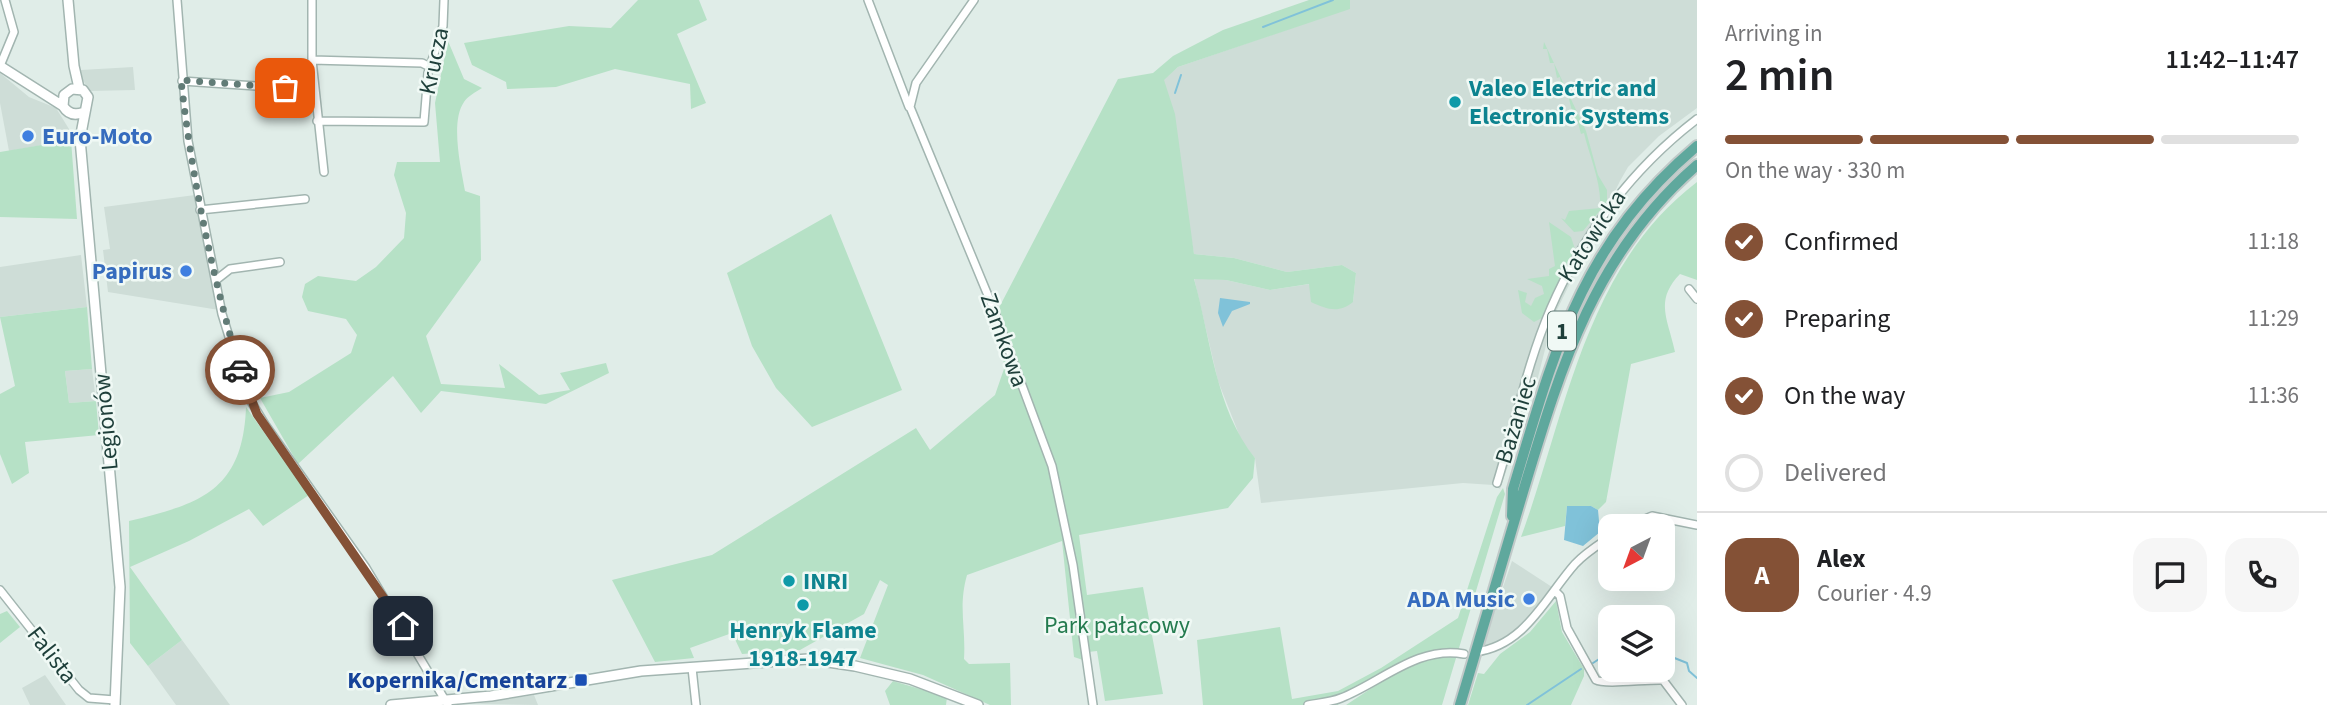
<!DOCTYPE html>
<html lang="en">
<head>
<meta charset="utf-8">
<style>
  :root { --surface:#fff; --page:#f6f6f6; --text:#202124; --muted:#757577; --line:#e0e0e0; --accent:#845136 }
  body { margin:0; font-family:"Source Sans 3",sans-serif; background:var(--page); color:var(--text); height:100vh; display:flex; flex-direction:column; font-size:26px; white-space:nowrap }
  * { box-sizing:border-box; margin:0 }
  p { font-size:23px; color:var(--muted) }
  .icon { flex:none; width:38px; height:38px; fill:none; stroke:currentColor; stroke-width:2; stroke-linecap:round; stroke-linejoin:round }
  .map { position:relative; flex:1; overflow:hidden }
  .details { display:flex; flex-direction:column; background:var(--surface); width:630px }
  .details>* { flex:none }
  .needle { width:46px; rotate:221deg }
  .buttons { position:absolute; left:1598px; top:514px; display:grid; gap:14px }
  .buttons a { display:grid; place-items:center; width:77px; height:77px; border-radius:14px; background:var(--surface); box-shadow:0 7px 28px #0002; font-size:35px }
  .pin { position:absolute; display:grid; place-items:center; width:60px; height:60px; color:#fff; margin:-30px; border-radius:14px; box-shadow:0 4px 10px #0006 }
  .courier { position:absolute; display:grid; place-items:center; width:70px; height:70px; margin:-35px; border:5px solid #845136; border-radius:50%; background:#fff; color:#222; box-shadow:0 2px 9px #0007 }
  .headline em { font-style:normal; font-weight:600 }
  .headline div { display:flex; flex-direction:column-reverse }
  .headline { display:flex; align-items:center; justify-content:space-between; height:119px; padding:0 28px }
  h1 { font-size:46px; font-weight:600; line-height:52px }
  .bar { display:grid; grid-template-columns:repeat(4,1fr); gap:10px 7px; align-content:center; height:84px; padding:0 28px }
  .bar i { height:9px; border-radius:5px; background:var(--line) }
  .bar .current { background:var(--accent) }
  .bar p { grid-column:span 4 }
  .line { display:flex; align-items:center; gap:18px; padding:0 28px; border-top:2px solid var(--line) }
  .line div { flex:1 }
  .round { display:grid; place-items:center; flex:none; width:74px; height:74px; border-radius:21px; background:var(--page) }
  ol { padding:0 28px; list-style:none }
  li { display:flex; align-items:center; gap:21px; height:77px }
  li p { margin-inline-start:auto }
  li .icon { padding:7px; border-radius:50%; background:var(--accent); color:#fff; stroke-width:4 }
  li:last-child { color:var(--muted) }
  li i { width:38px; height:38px; border:4px solid var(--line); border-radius:50% }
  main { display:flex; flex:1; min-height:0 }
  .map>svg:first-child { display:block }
  .built { fill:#ceddd7 }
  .green { fill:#b6e1c6 }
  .water { fill:#80c2d9 }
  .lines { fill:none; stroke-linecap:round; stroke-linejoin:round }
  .stream { stroke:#80c2d9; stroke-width:2 }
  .minor-casing { stroke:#a2b5b0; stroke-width:10 }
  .tertiary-casing { stroke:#a2b5b0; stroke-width:12 }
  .primary-casing { stroke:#c0c9c8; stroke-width:14 }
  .minor { stroke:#fff; stroke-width:7 }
  .tertiary { stroke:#fff; stroke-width:9 }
  .primary { stroke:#5fa89d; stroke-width:10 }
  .done { stroke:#627c77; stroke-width:7; stroke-dasharray:0 12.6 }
  .route { stroke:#845136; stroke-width:9 }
  .culture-dot { fill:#0f9aa8; stroke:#f0f9f5; stroke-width:2.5 }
  .shop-dot { fill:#3f7fe0; stroke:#f0f9f5; stroke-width:2.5 }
  .transit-dot { fill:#1a4fb4; stroke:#f0f9f5; stroke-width:2.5 }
  .labels { text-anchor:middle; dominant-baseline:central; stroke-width:5; stroke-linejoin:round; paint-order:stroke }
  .shield { fill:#f0f9f5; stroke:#5d7772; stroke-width:2 }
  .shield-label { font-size:23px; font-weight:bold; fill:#1e3f3a }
  .street-label { font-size:24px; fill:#1e3f3a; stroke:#f0f9f5 }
  .culture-label { font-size:24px; font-weight:bold; fill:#0d838f; stroke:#f0f9f5; text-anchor:start }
  .shop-label { font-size:24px; font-weight:bold; fill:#366cbe; stroke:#f0f9f5; text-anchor:end }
  .park-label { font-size:24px; fill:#247b4f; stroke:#f0f9f5 }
  .transit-label { font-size:24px; font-weight:bold; fill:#164399; stroke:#f0f9f5; text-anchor:end }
</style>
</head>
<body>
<main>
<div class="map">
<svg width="1697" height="705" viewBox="0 0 1697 705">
  <rect width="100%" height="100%" fill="#e0ede8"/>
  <path class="built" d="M1348,0H1697V108L1659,136L1628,167L1620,181L1553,318L1537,381L1500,489L1493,485L1463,483L1261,503L1255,458L1242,442L1218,381L1194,278L1226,280L1270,290L1310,284L1353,302L1356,273L1342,265L1287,272L1234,258L1194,254L1163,80L1178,67L1350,8Z
    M133,67L135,90L90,91L82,79L81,70Z
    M0,73L29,97L56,108L69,129L71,140L9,151L0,103Z
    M195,195L219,310L108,292L103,250L110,249L104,207Z
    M81,255L87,307L0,317V267Z
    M92,369L96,401L69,403L65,371Z
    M1512,561L1552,587L1511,636L1490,646L1483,645Z
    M182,640L230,705H176L148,666Z
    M45,675L66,705H30L22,688Z
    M534,695L538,705L475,704Z"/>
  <path class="green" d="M638,0H699L707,20L677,34L706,103L691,109L690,84L615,69L556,87L507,89L506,82L472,65L464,43L569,26L611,28Z
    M1309,0H1350V9L1178,67L1164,80L1175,114L1194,254L1234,258L1287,272L1342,265L1356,273L1353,302C1339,314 1326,309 1311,302L1309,284L1270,290L1226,280L1194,279C1211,339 1215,408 1255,458L1253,478L1228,508L1079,535L1087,595L1143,587L1163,694L1105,701L1097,651L1088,652L1072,537L1065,540L1083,660L1074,657L1062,541L967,575C958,607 966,627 964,659L969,664L1010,663L1011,705H990L923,675L860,658L888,585L880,580L864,614L800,650L742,654L732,633L690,648L694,658L655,662L612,580L712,555L916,428L930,450L995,395L1005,366L991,323L1118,79L1153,73L1173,56L1223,30Z
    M448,41L464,79L482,88C476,92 468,96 464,102C450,122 461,168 465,191L480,196L481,260L426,336L441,384L505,388L499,364L539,395L570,390L560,373L606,363L609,373L546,404L441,391L421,413L393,376L298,464L260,398L289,392L351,353L357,335L346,319L308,311L302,297L305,284L318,276L356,281L376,267L404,238L406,213L394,175L397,162H440L435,103Z
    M1544,42L1586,131L1598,175L1607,190V202L1583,231L1574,232L1561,218L1565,220L1569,211L1600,208C1602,183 1589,155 1584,133L1581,134L1577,119H1574L1567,91H1562L1560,77L1557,78L1554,63H1550L1547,49H1543Z
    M71,140L77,219L0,217V152Z
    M1697,182V280L1680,274C1654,301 1668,319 1675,352L1631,364L1606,502L1598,510L1591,506H1567L1565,526L1521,537C1566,414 1585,267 1697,182Z
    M831,214L902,390L812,427L776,388L752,346L727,273Z
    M1549,222L1571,237L1575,249L1542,318L1534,322L1522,313L1518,290L1527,293L1525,302L1531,306L1535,298L1544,294L1542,286L1527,279L1549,276V269L1555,266Z
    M87,307L92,369L65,371L69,403L96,401L99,435L25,442L29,473L12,484L0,454V394L15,386L0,317Z
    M246,407L309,495L263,526L249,509L189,541L130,567L182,640L148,666L130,643L129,521C200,504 243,491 246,407Z
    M1503,488L1505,494L1442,705H1346L1396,672L1416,665L1410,658L1342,695L1338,705H1203L1197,640L1280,627L1292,699L1338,691L1381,668L1458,618L1497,497Z
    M1556,601L1562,632L1584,669V676L1571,705H1468L1478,673L1484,674L1500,654L1530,632Z
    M7,611L20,627L0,643V614Z
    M893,681L947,697L946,705H890L885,691Z"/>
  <path class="water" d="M1220,298L1250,302V304L1232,311L1223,327L1218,313Z
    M1567,506H1591L1598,510L1600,532L1583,546L1564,540Z"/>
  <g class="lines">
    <path class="stream" d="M1263,27L1333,0
      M1175,93L1181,75
      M1662,653L1687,663L1689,671L1697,678
      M1593,663L1610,652
      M1527,705L1581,669"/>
    <defs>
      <path id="minor" d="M177,0L188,141L222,314L247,395L266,426L366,568L448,705
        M312,0V60L324,172
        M868,0L909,107
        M974,0L916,83L910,107L994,310L1052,466L1073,565L1093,705
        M312,60L422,63L430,67
        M0,66L14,32L5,0
        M182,81L315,90
        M317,121L424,122L428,73L443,26L444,0
        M200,210L305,199
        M216,280L230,269L280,262
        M1689,289L1697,299
        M1497,483C1515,425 1527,363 1551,308C1583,234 1633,168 1697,119
        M1626,527L1652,516L1697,525
        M0,590L79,690L89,698L115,700
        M1555,591L1560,596L1567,628L1596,680C1605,685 1648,679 1663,680L1682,705
        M1475,652C1525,646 1545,598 1575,564C1585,553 1598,545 1610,537
        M692,668L696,705
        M1308,705C1319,703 1331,702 1341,698C1380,683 1418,645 1464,654"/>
      <path id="tertiary" d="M68,0L74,66L79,88
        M0,66L63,106C68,114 75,116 84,112
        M63,106L64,95L72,89L83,90L88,97L80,139L120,587L115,705
        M391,705L491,696L641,671L808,659L855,666L910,679L978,705"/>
      <path id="primary" d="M1512,516L1513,489C1555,349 1581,244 1697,146
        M1460,705C1481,634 1502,563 1523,492C1561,366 1594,254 1697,165"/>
    </defs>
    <use href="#minor" class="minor-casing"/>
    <use href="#tertiary" class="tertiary-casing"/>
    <use href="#primary" class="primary-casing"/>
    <use href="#minor" class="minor"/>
    <use href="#tertiary" class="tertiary"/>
    <use href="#primary" class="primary"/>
  </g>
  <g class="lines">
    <path class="done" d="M240,370C212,275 192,179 181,80L285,88"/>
    <path class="route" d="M240,370L257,414L403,626"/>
  </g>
  <g class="culture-dot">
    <circle cx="1455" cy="102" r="7"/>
    <circle cx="789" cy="581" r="7"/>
    <circle cx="803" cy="605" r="7"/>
  </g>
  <g class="shop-dot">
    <circle cx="28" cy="136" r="7"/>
    <circle cx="186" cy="271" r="7"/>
    <circle cx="1529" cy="599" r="7"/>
  </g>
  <rect class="transit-dot" x="574" y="673" width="14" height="14" rx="3.5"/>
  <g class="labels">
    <rect class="shield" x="1548" y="311.5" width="28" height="39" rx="5"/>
    <g class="shield-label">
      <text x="1562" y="331">1</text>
    </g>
    <g class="street-label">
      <text transform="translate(434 61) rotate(-78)">Krucza</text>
      <text transform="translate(1592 236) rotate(-57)">Katowicka</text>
      <text transform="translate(1004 340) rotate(70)">Zamkowa</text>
      <text transform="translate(1516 420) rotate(-73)">Bażaniec</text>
      <text transform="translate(106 422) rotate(-95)">Legionów</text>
      <text transform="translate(52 655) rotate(52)">Falista</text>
    </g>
    <g class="culture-label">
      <text x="1469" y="88">Valeo Electric and<tspan x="1469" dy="28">Electronic Systems</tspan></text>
      <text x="803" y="581">INRI</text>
      <text x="803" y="630" text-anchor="middle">Henryk Flame<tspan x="803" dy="28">1918-1947</tspan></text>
    </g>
    <g class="shop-label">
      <text x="42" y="136" text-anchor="start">Euro-Moto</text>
      <text x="172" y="271">Papirus</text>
      <text x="1515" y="599">ADA Music</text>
    </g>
    <g class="park-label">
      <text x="1117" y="625">Park pałacowy</text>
    </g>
    <g class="transit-label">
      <text x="567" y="680">Kopernika/Cmentarz</text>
    </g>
  </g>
</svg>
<div class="buttons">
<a><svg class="needle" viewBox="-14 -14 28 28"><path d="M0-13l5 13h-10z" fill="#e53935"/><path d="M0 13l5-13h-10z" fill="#757577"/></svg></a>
<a><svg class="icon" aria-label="layers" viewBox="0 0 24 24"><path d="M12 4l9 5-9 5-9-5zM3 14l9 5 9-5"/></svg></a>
</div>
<div class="pin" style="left:285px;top:88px;background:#ea580c"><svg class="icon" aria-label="bag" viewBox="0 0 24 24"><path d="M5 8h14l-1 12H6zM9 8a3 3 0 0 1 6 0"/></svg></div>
<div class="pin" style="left:403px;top:626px;background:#1f2937"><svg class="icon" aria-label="home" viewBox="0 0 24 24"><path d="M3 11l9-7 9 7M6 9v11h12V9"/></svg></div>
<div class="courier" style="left:240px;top:370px"><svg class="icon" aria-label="car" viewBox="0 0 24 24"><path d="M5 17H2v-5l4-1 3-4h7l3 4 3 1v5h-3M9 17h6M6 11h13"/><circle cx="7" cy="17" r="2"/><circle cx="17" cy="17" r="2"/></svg></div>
</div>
<section class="details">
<div class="headline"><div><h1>2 min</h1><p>Arriving in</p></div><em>11:42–11:47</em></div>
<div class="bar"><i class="current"></i><i class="current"></i><i class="current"></i><i></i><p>On the way · 330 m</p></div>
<ol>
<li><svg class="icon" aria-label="check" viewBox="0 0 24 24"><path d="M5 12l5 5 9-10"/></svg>Confirmed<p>11:18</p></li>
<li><svg class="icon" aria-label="check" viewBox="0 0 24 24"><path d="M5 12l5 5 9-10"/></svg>Preparing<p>11:29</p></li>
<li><svg class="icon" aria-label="check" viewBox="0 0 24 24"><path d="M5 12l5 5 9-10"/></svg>On the way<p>11:36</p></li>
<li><i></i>Delivered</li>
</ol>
<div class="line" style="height:126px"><b class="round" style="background:var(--accent);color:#fff">A</b><div><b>Alex</b><p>Courier · 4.9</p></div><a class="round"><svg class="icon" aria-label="chat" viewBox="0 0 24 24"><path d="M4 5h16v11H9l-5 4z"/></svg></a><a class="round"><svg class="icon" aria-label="phone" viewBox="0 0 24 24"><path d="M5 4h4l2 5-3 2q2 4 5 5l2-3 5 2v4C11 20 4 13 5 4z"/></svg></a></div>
</section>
</main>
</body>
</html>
